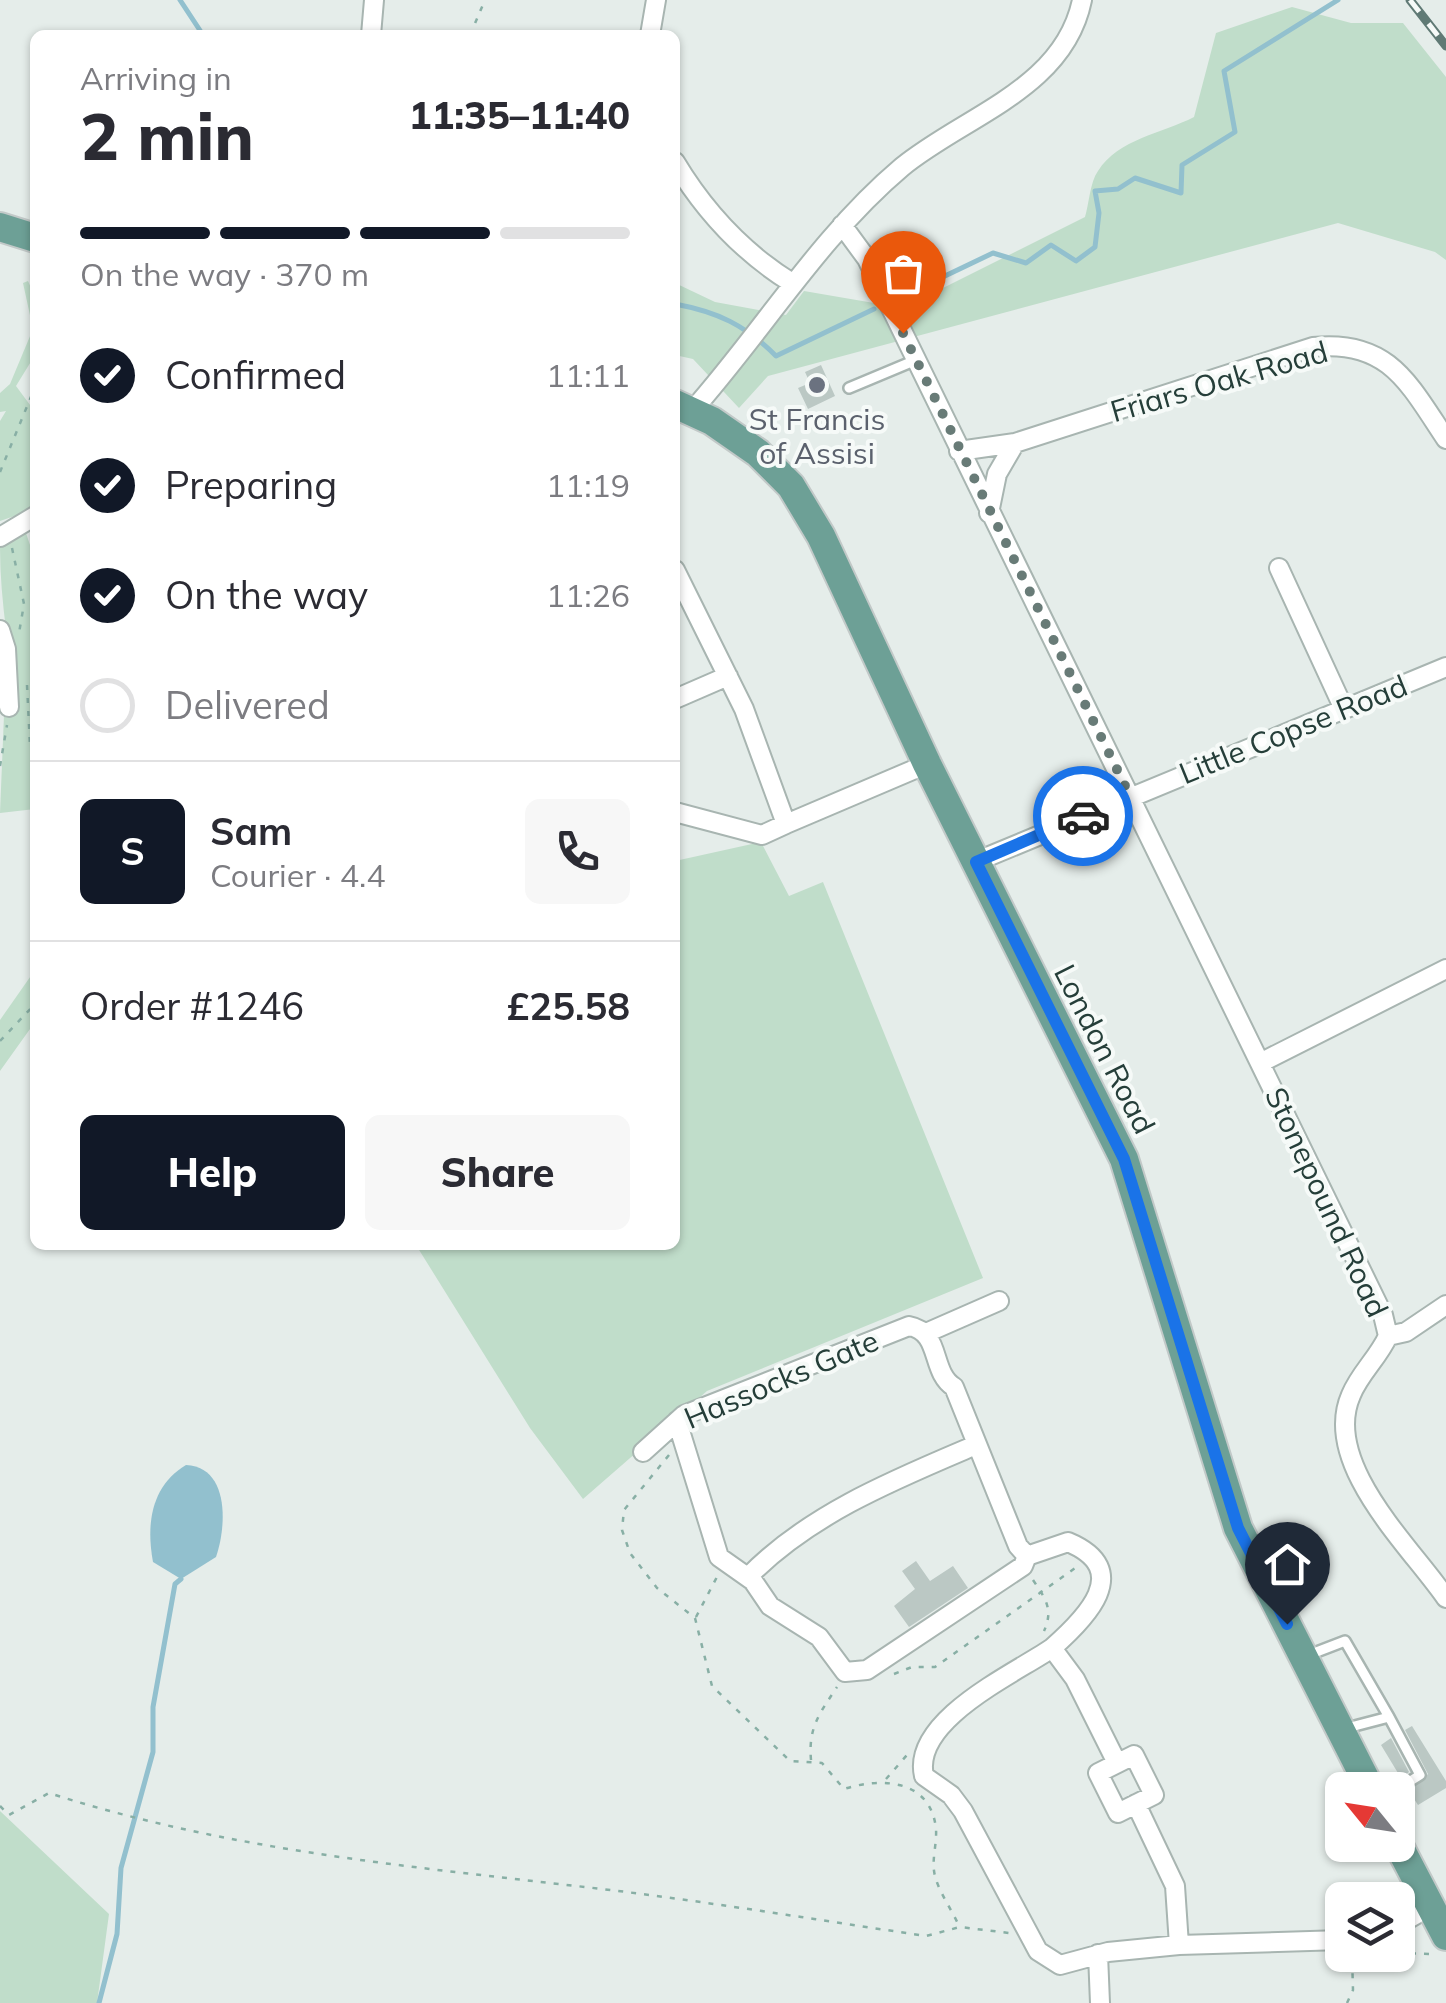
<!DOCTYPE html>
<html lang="en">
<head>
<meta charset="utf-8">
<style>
  :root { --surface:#fff; --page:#f7f7f7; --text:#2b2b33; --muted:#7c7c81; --line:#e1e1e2; --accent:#111827 }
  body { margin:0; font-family:Mulish,sans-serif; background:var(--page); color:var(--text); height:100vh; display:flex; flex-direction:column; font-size:38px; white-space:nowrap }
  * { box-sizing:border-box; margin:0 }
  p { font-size:32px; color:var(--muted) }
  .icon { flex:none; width:55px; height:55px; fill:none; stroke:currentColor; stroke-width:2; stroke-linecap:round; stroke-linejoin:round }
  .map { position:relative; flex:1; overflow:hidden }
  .drawer { position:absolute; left:30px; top:30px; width:650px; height:1220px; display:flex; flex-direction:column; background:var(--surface); border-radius:15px; box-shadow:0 2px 8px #0004 }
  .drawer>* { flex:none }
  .needle { width:65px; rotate:300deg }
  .controls { position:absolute; left:1325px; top:1772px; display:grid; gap:20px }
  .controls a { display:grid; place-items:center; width:90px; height:90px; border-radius:15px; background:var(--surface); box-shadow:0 2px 8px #0004; font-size:50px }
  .pin { position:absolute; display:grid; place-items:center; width:85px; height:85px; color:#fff; margin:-102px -42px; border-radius:50% 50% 50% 0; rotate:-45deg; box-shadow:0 0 10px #0007 }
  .pin .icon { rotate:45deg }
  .courier { position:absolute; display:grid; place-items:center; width:100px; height:100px; margin:-50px; border:8px solid #1a73e8; border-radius:50%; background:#fff; color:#222; box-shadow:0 2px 12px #0007 }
  .overview em { font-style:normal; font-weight:800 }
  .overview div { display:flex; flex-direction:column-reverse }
  .overview { display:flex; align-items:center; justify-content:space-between; height:170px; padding:0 50px }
  h1 { font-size:65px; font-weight:800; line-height:75px }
  .bar { display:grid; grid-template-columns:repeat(4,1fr); gap:15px 10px; align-content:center; height:120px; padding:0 50px }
  .bar i { height:12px; border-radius:8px; background:var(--line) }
  .bar .current { background:var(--accent) }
  .bar p { grid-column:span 4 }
  .line { display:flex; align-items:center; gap:25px; padding:0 50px; border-top:2px solid var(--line) }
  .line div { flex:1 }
  .round { display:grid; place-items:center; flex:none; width:105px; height:105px; border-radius:15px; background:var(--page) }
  ol { padding:0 50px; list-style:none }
  li { display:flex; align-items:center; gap:30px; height:110px }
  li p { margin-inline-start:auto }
  li .icon { padding:10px; border-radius:50%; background:var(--accent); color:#fff; stroke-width:4 }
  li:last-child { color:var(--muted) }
  li i { width:55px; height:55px; border:5px solid var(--line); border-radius:50% }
  .cta { display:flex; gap:20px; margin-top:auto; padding:20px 50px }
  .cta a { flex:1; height:115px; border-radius:15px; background:var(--accent); color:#fff; font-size:40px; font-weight:800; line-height:115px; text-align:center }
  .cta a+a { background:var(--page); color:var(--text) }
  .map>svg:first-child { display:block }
  .green { fill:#c0ddca }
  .water { fill:#92c0ce }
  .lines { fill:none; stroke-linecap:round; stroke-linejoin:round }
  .stream { stroke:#92c0ce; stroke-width:5 }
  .building { fill:#bbc8c4 }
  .lane-casing { stroke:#a8b5b1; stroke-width:14 }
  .street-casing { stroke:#a8b5b1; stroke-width:22 }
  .primary-casing { stroke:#c2c9c8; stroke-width:32 }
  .path { stroke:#88afa5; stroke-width:2.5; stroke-dasharray:5 8; stroke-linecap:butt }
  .lane { stroke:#fff; stroke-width:9 }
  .street { stroke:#fff; stroke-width:18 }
  .primary { stroke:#6da096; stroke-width:28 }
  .rail-casing { stroke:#607a75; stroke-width:9 }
  .rail { stroke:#f6faf8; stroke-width:5; stroke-dasharray:15; stroke-linecap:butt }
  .done { stroke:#687b77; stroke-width:10; stroke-dasharray:0 18 }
  .route { stroke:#1a73e8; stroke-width:12 }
  .worship-dot { fill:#6b7280; stroke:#f6faf8; stroke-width:4 }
  .labels { text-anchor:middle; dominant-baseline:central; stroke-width:8; stroke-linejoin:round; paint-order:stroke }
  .street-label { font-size:30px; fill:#253e39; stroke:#f6faf8 }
  .worship-label { font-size:30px; fill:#5b616d; stroke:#f6faf8 }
</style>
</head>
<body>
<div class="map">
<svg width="1446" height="2003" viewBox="0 0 1446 2003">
  <rect width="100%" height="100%" fill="#e5edea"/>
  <path class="green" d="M1292,7L1351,23H1403L1446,77V260L1435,252L1338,223L768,376L739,408L693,359L675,355V283L715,302L786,315L804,291L903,308L1085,217C1089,204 1090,182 1098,171C1118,139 1163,133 1194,117L1216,33Z
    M28,281L35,297V355L16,386L33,409L30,425L35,432V509L0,521V421L6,411L0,412V393L10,384L33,329L23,283Z
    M26,533L35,560V809L0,813L4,715L15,712C11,656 0,604 0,548Z
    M761,842L789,896L823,882L983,1278L707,1391L583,1499L530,1428L416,1245H675V861Z
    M35,970V1022L0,1071V1020Z
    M0,1811L109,1914L97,2003H0Z"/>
  <path class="water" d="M186,1465C229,1467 227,1525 216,1557L181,1579L153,1562C146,1524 151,1486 186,1465Z"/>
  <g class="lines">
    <path class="stream" d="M180,0L203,35
      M901,297L993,253L1026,263L1051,245L1076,261L1095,247L1099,213L1095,191L1118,189L1135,178L1181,193L1182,165L1235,132L1224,71L1338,0
      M675,304C718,312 745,325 776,356L874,309
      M99,2003L117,1934L121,1868L153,1752V1707L175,1584L181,1579"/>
  </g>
  <path class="building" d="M821,365L835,396L808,409L798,388L810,383L805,372Z
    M916,1561L930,1581L953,1566L968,1588L909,1627L894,1606L915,1589L902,1571Z
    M1412,1726L1446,1781V1788L1418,1805L1409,1791L1428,1774L1405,1730Z
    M1391,1738L1409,1772L1401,1778L1381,1745Z"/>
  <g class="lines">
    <defs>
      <path id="lane" d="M849,388L916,360
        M1306,1656L1345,1641L1389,1717
        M1343,1729L1389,1717L1420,1775L1396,1790"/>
      <path id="street" d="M371,35L374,0
        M650,35L656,0
        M675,162C705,212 742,252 792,283
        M842,225L867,259L1383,1315L1388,1336C1378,1358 1360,1373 1351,1395C1321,1463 1410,1546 1446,1598
        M692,411C763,331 819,237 902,167C964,116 1064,89 1082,0
        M959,451L1015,443L1313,347C1389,339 1409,384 1446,439
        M989,513L997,474L1015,443
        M0,537L35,516
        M1279,568L1343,707
        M675,570L744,709L786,824L927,764
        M0,630L6,649L9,707
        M675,699L728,676
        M675,812L762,835L786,824
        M975,862L1446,667
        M1262,1062L1446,969
        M926,1333L999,1301
        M1388,1336L1406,1332L1446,1305
        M677,1421L719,1557L753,1581L770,1606L819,1637L845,1672L867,1670L1023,1566L1027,1556
        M643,1452L684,1415L909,1326C942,1332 930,1372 954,1387L1018,1546L1027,1556L1068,1542C1135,1570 1085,1619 1052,1648L1075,1679L1117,1763
        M748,1577C809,1514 896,1479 976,1445
        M1052,1648C1016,1673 911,1720 924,1776L951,1795L963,1811L1038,1951L1060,1965L1108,1952L1179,1945L1342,1940
        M1134,1755L1154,1795L1118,1813L1098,1773Z
        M1136,1804L1175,1886L1179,1945
        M1398,1925L1429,1907
        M1098,1954L1100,2003"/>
      <path id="primary" d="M0,227L35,238
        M675,404L712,421L758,453L791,486L821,536L927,764L1124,1159L1238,1528L1371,1790
        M1398,1844L1446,1936"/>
    </defs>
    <use href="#lane" class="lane-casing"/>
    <use href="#street" class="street-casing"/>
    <use href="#primary" class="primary-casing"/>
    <path class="path" d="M470,35L485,0
      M0,472L35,387
      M12,548L24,604L19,633
      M27,685L30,746L35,757
      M0,766L7,725
      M0,1041L35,1004
      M669,1455L624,1510L622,1530L630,1553L657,1588L695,1618L712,1686L790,1761L822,1763L844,1789C881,1777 931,1779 936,1829C937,1845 931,1861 935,1876C939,1892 952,1910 959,1926
      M1033,1580C1045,1598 1054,1609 1044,1631
      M696,1617L718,1575
      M894,1674L912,1667H935L1078,1566
      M811,1760C808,1727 820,1713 837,1687
      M886,1779L907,1755
      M0,1806L9,1815L49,1793C229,1851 415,1867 602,1889C710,1902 818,1920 926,1936L960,1927L1009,1933
      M1398,1953L1431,1954
      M1347,2003L1353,1990L1352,1956"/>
    <use href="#lane" class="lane"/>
    <use href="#street" class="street"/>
    <use href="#primary" class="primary"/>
    <defs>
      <path id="rail" d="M1410,0L1446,46"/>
    </defs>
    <use href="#rail" class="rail-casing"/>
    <use href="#rail" class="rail"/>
  </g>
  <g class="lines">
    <path class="done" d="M903,333L1130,796L1083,816"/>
    <path class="route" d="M1083,816L976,862L1124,1159L1238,1528L1287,1624"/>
  </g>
  <circle class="worship-dot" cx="817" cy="385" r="10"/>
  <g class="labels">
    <g class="street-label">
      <text transform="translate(1219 381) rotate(-16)">Friars Oak Road</text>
      <text transform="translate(1293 729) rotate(-22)">Little Copse Road</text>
      <text transform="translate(1105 1049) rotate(63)">London Road</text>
      <text transform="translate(1327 1202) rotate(65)">Stonepound Road</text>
      <text transform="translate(781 1379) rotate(-23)">Hassocks Gate</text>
    </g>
    <g class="worship-label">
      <text x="817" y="419">St Francis<tspan x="817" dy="34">of Assisi</tspan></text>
    </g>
  </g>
</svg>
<div class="controls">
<a><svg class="needle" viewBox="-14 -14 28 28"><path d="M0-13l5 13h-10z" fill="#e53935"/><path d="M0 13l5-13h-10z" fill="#7c7c81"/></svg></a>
<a><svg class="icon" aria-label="layers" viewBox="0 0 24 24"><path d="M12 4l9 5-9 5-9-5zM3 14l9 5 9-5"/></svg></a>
</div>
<div class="pin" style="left:903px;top:333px;background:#ea580c"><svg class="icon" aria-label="bag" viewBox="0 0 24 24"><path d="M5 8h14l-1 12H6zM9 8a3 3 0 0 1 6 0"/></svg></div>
<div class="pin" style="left:1287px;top:1624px;background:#1f2937"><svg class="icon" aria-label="home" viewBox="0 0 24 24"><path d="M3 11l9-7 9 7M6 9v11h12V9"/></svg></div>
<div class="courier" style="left:1083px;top:816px"><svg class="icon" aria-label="car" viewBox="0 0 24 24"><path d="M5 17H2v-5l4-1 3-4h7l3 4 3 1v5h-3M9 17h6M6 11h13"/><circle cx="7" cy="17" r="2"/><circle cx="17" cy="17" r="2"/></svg></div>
<section class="drawer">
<div class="overview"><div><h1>2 min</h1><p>Arriving in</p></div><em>11:35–11:40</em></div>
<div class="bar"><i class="current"></i><i class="current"></i><i class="current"></i><i></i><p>On the way · 370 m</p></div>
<ol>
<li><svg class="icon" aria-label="check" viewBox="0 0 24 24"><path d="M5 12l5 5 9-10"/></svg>Confirmed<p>11:11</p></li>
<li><svg class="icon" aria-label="check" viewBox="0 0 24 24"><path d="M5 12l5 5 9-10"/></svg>Preparing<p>11:19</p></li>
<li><svg class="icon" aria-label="check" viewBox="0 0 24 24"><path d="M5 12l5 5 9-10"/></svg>On the way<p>11:26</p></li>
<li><i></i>Delivered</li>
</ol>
<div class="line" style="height:180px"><b class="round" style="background:var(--accent);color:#fff">S</b><div><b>Sam</b><p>Courier · 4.4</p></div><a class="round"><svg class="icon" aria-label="phone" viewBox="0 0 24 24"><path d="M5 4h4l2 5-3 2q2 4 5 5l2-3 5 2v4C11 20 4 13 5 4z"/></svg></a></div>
<div class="line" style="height:130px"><div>Order #1246</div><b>£25.58</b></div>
<div class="cta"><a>Help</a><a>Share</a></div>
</section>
</div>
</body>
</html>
